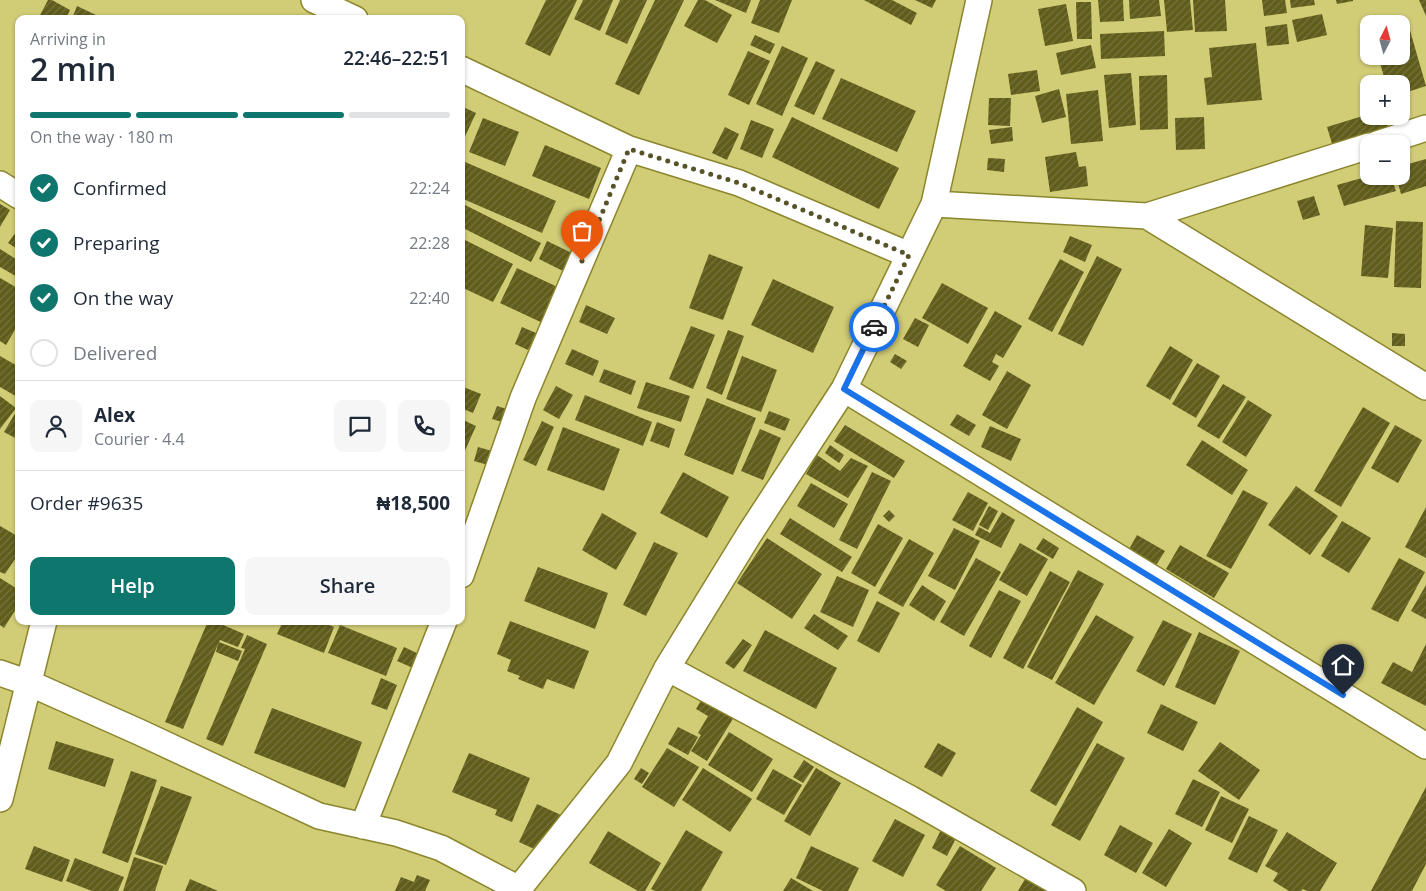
<!DOCTYPE html>
<html lang="en">
<head>
<meta charset="utf-8">
<style>
  :root { --surface:#fff; --page:#f6f6f7; --text:#1f2937; --muted:#747a83; --line:#e0e1e3; --accent:#0f766e }
  body { margin:0; font-family:"Open Sans",sans-serif; background:var(--page); color:var(--text); height:100vh; display:flex; flex-direction:column; font-size:19px; white-space:nowrap }
  * { box-sizing:border-box; margin:0 }
  p { font-size:16px; color:var(--muted) }
  .icon { flex:none; width:28px; height:28px; fill:none; stroke:currentColor; stroke-width:2; stroke-linecap:round; stroke-linejoin:round }
  .map { position:relative; flex:1; overflow:hidden }
  .details { position:absolute; left:15px; top:15px; width:450px; height:610px; display:flex; flex-direction:column; background:var(--surface); border-radius:10px; box-shadow:0 1px 4px #0004 }
  .details>* { flex:none }
  .needle { width:32px; rotate:6deg }
  .tools { position:absolute; left:1360px; top:15px; display:grid; gap:10px }
  .tools a { display:grid; place-items:center; width:50px; height:50px; border-radius:10px; background:var(--surface); box-shadow:0 1px 4px #0004; font-size:25px }
  .pin { position:absolute; display:grid; place-items:center; width:42px; height:42px; color:#fff; margin:-51px -21px; border-radius:50% 50% 50% 0; rotate:-45deg; box-shadow:0 0 5px #0007 }
  .pin .icon { rotate:45deg }
  .courier { position:absolute; display:grid; place-items:center; width:50px; height:50px; margin:-25px; border:4px solid #1a73e8; border-radius:50%; background:#fff; color:#222; box-shadow:0 1px 6px #0007 }
  .head em { font-style:normal; font-weight:600 }
  .head div { display:flex; flex-direction:column-reverse }
  .head { display:flex; align-items:center; justify-content:space-between; height:85px; padding:0 15px }
  h1 { font-size:32px; font-weight:600; line-height:38px }
  .bar { display:grid; grid-template-columns:repeat(4,1fr); gap:8px 5px; align-content:center; height:60px; padding:0 15px }
  .bar i { height:6px; border-radius:4px; background:var(--line) }
  .bar .current { background:var(--accent) }
  .bar p { grid-column:span 4 }
  .line { display:flex; align-items:center; gap:12px; padding:0 15px; border-top:1px solid var(--line) }
  .line div { flex:1 }
  .round { display:grid; place-items:center; flex:none; width:52px; height:52px; border-radius:10px; background:var(--page) }
  ol { padding:0 15px; list-style:none }
  li { display:flex; align-items:center; gap:15px; height:55px }
  li p { margin-inline-start:auto }
  li .icon { padding:5px; border-radius:50%; background:var(--accent); color:#fff; stroke-width:4 }
  li:last-child { color:var(--muted) }
  li i { width:28px; height:28px; border:2px solid var(--line); border-radius:50% }
  .primary-button { display:flex; gap:10px; margin-top:auto; padding:10px 15px }
  .primary-button a { flex:1; height:58px; border-radius:10px; background:var(--accent); color:#fff; font-size:20px; font-weight:600; line-height:58px; text-align:center }
  .primary-button a+a { background:var(--page); color:var(--text) }
  .map>svg:first-child { display:block }
  .building { fill:url(#building-hatch) }
  .lines { fill:none; stroke-linecap:round; stroke-linejoin:round }
  .minor-casing { stroke:#8b862d; stroke-width:28 }
  .minor { stroke:#fff; stroke-width:25 }
  .done { stroke:#565329; stroke-width:5; stroke-dasharray:0 9 }
  .route { stroke:#1a73e8; stroke-width:6 }
</style>
</head>
<body>
<div class="map">
<svg width="1426" height="891" viewBox="0 0 1426 891">
  <defs>
    <pattern id="building-hatch" width="6" height="6" patternUnits="userSpaceOnUse" patternTransform="scale(1.25)"><rect width="6" height="6" fill="#605c1a"/><path d="M-1 1l2-2M0 6l6-6M5 7l2-2" fill="none" stroke="#767340"/></pattern>
  </defs>
  <rect width="100%" height="100%" fill="#d1cc76"/>
  <path class="building" d="M48,0H52L70,10L66,19H38Z
    M546,0H577L550,56L525,44Z
    M583,0H613L600,31L574,19Z
    M620,0H647L627,44L605,34Z
    M655,0H684L639,95L615,84Z
    M698,0H705L732,15L717,43L684,26Z
    M715,0H751L746,13Z
    M760,0H792L779,33L751,23Z
    M864,0H892L917,13L911,25Z
    M915,0H936L932,8Z
    M1098,0H1123L1124,21L1100,22Z
    M1129,0H1159L1161,16L1130,19Z
    M1164,0H1190L1193,30L1167,32Z
    M1193,0H1225L1227,31L1195,32Z
    M1262,0H1285L1287,13L1264,16Z
    M1290,0H1314L1315,5L1291,8Z
    M1336,0H1353V1L1337,4Z
    M1419,0H1426V16Z
    M1076,2H1091L1092,39H1077Z
    M1066,4L1073,41L1045,46L1038,9Z
    M77,6L96,15L94,19H72Z
    M1322,14L1327,35L1297,42L1292,20Z
    M1287,24L1289,44L1267,46L1265,27Z
    M1409,27L1426,86L1401,94V84H1386L1378,56H1401V30Z
    M1164,31L1165,56L1101,59L1100,34Z
    M755,35L775,44L770,54L750,45Z
    M1256,43L1262,100L1207,105L1204,78L1212,77L1209,48Z
    M1091,45L1096,68L1061,75L1056,53Z
    M782,46L808,58L782,116L756,104Z
    M748,51L770,61L749,105L728,95Z
    M816,61L835,70L814,115L794,106Z
    M1037,70L1040,91L1011,95L1008,74Z
    M1131,73L1136,125L1109,128L1104,75Z
    M1167,75L1168,129L1140,130L1139,76Z
    M841,78L916,111L897,152L822,119Z
    M1059,89L1066,117L1042,123L1035,96Z
    M1098,90L1103,141L1071,144L1066,94Z
    M989,98H1011L1010,126L988,125Z
    M461,106L476,113L461,145Z
    M1369,114V116H1385L1389,129L1333,147L1327,127Z
    M792,117L899,168L879,209L772,157Z
    M1204,117L1205,149L1176,150L1175,118Z
    M483,118L519,132L505,166L469,152Z
    M751,120L774,129L762,158L740,149Z
    M725,127L739,134L727,160L712,153Z
    M1012,127L1013,141L991,144L989,130Z
    M545,145L601,168L589,199L532,176Z
    M1076,152L1079,167L1086,166L1088,186L1050,192L1045,157Z
    M988,158L1005,159L1004,172L987,170Z
    M1426,159V186L1401,194L1396,176H1401V166Z
    M465,162L556,201L542,233L461,198V170Z
    M1369,176H1391L1396,191L1344,206L1337,185Z
    M1314,196L1320,215L1303,220L1297,201Z
    M461,203L541,243L531,262L461,227Z
    M0,204L10,210L0,227Z
    M1396,221L1423,222L1421,288L1394,287Z
    M1365,225L1393,228L1388,278L1361,276Z
    M19,228V250L8,243Z
    M1070,236L1092,245L1085,262L1063,252Z
    M461,238L513,264L493,302L461,287Z
    M547,241L572,253L563,271L539,259Z
    M0,249L19,261V278L0,267Z
    M709,254L743,267L723,320L689,308Z
    M1097,256L1122,269L1083,346L1058,334Z
    M1060,259L1084,272L1052,332L1028,319Z
    M517,268L564,290L547,325L500,303Z
    M0,278L19,289V323L6,345L0,341Z
    M773,279L834,307L813,353L751,325Z
    M942,283L988,308L968,344L922,318Z
    M586,305L615,318L607,334L579,322Z
    M995,311L1022,326L1003,358L996,354L992,362L999,366L990,381L963,366Z
    M915,318L929,325L918,347L903,339Z
    M691,326L715,335L693,389L669,379Z
    M522,327L536,333L528,350L515,344Z
    M728,330L744,336L722,395L706,388Z
    M1392,333L1405,334V346H1392Z
    M1170,346L1193,360L1170,400L1146,386Z
    M572,349L599,361L593,376L565,364Z
    M895,354L907,361L901,369L890,362Z
    M0,356L19,367V398L0,387Z
    M742,356L777,370L761,412L726,399Z
    M1197,363L1220,376L1196,418L1172,404Z
    M604,369L636,381L631,395L599,382Z
    M1007,371L1031,385L1007,429L982,415Z
    M646,382L690,396L681,422L637,408Z
    M1223,384L1246,397L1219,439L1197,426Z
    M461,386L481,394L473,413L461,408Z
    M556,386L573,395L559,419L543,410Z
    M585,395L652,422L643,446L575,420Z
    M0,396L16,408L0,429Z
    M707,398L756,418L733,475L684,455Z
    M1248,400L1272,415L1246,457L1222,442Z
    M497,406L510,410L506,423L492,419Z
    M1363,407L1390,423L1341,507L1314,491Z
    M769,411L790,419L785,431L764,423Z
    M16,412L19,413V440L4,432Z
    M957,414L976,425L969,436L950,425Z
    M461,419L476,426L463,455L461,454Z
    M542,421L554,427L536,466L523,460Z
    M657,422L675,429L669,448L650,441Z
    M845,425L905,461L894,478L834,441Z
    M1395,425L1422,440L1398,483L1371,468Z
    M990,426L1021,439L1011,461L981,447Z
    M563,427L620,449L604,491L547,470Z
    M760,429L781,438L763,480L741,471Z
    M1202,440L1248,470L1232,495L1186,465Z
    M830,445L844,455L839,463L825,453Z
    M478,447L492,451L488,465L474,461Z
    M817,455L840,471L851,458L868,466L848,498L806,474Z
    M683,472L729,497L707,538L660,513Z
    M872,472L891,481L857,549L839,540Z
    M811,483L848,504L834,528L797,506Z
    M1296,486L1338,516L1310,555L1268,525Z
    M1243,490L1268,503L1231,569L1206,556Z
    M968,492L988,503L973,531L952,520Z
    M989,506L998,511L988,530L979,525Z
    M1426,507V558L1405,547Z
    M889,510L895,516L889,522L883,516Z
    M1002,512L1015,520L1001,548L975,535L979,527L990,533Z
    M602,513L637,533L616,570L582,550Z
    M790,518L852,557L842,572L780,534Z
    M1342,521L1371,538L1349,573L1321,556Z
    M878,524L903,538L875,587L851,573Z
    M0,526L19,537V553L5,574L0,572Z
    M954,528L980,541L955,590L928,576Z
    M1137,535L1165,551L1155,567L1128,551Z
    M767,538L822,574L792,619L737,583Z
    M1043,538L1059,548L1053,559L1036,549Z
    M909,539L934,553L903,607L878,593Z
    M654,542L678,553L646,616L623,605Z
    M1020,543L1048,559L1027,596L999,580Z
    M1180,545L1229,573L1214,598L1166,569Z
    M976,558L1001,572L964,636L940,622Z
    M1399,558L1425,572L1398,622L1371,609Z
    M538,567L608,593L595,629L524,601Z
    M1078,570L1104,584L1052,680L1027,667Z
    M1050,571L1070,582L1023,669L1003,658Z
    M837,576L869,590L853,627L820,612Z
    M0,578L19,590V604L4,628L0,625Z
    M922,585L946,601L934,621L909,605Z
    M1426,585V619L1411,611Z
    M999,590L1021,601L991,658L969,646Z
    M877,601L900,613L879,653L857,641Z
    M814,614L848,636L838,650L804,628Z
    M1096,615L1134,637L1094,705L1055,683Z
    M1163,620L1192,634L1164,686L1136,671Z
    M208,621H214L244,634L238,647L220,640L219,642L242,651L238,661L216,652L218,644L183,729L165,722Z
    M283,621H319L334,627L324,653L277,634Z
    M510,621L589,651L574,689L547,679L543,689L518,679L520,676L507,671L511,660L497,654Z
    M340,625L397,648L386,676L328,653Z
    M765,630L837,668L816,709L743,671Z
    M1199,632L1240,651L1215,705L1175,687Z
    M247,635L267,644L223,746L206,739L245,649L241,648Z
    M743,639L752,645L734,669L725,663Z
    M1426,644V706L1381,683L1393,662L1412,672Z
    M404,647L419,654L413,668L397,661Z
    M1344,654L1356,660L1349,675L1337,669Z
    M381,678L397,685L387,710L371,704Z
    M703,697L734,717L707,761L691,751L701,735L698,733L708,716L696,709Z
    M1161,704L1198,722L1183,751L1147,733Z
    M1077,707L1103,722L1056,806L1030,791Z
    M272,708L362,742L345,788L254,753Z
    M678,727L698,737L688,755L668,744Z
    M729,732L773,759L752,792L708,765Z
    M56,741L114,759L105,787L48,769Z
    M1220,742L1260,770L1239,800L1198,771Z
    M938,743L956,753L942,777L924,767Z
    M1097,743L1125,758L1080,841L1051,825Z
    M667,748L699,767L674,807L642,787Z
    M469,753L530,778L512,822L495,815L497,810L452,792Z
    M804,760L814,767L803,783L793,777Z
    M641,768L649,773L642,784L634,779Z
    M703,768L752,799L730,832L682,800Z
    M816,768L841,783L810,836L784,821Z
    M773,769L802,785L784,815L756,799Z
    M131,771L157,780L128,863L102,853Z
    M1193,779L1220,792L1202,827L1175,814Z
    M161,786L192,797L166,865L135,854Z
    M1426,787V864L1412,891H1371Z
    M1221,796L1249,809L1232,843L1205,830Z
    M537,804L561,815L543,853L519,842Z
    M1249,816L1278,830L1257,873L1228,859Z
    M895,819L925,835L903,877L872,861Z
    M1120,825L1153,843L1136,873L1104,855Z
    M943,826L958,834L947,856L932,848Z
    M1169,829L1192,843L1166,887L1142,873Z
    M686,830L723,852L701,891H655L651,889Z
    M608,831L661,863L645,891H638L589,863Z
    M1287,832L1337,863L1320,891H1307L1303,889L1301,891H1289L1273,881L1278,873L1265,866Z
    M34,846L70,860L62,882L25,869Z
    M811,846L859,868L848,891H823L796,878Z
    M960,846L996,868L981,891H946L936,885Z
    M134,857L163,866L155,891H123Z
    M75,858L124,877L118,891H92L66,881Z
    M417,875L430,880L425,891H395L401,877L414,882Z
    M791,878L813,891H783Z
    M190,879L218,891H185Z
    M1025,879L1047,891H1018Z"/>
  <g class="lines">
    <defs>
      <path id="minor" d="M314,0L355,19
        M461,69L629,149L739,183L909,255
        M1377,144L1426,128
        M0,184L19,196
        M934,204L1147,216L1369,146
        M1147,216L1426,387
        M844,389L1426,746
        M461,575L523,398L629,149
        M667,668L911,799L1073,891
        M0,673L29,683L139,732L319,816L396,833L441,848L519,889
        M0,799L44,621
        M363,826L444,621
        M517,891L619,763L667,668L750,533L844,389L934,204L979,0"/>
    </defs>
    <use href="#minor" class="minor-casing"/>
    <use href="#minor" class="minor"/>
  </g>
  <g class="lines">
    <path class="done" d="M582,261L629,149L739,183L909,255L874,327"/>
    <path class="route" d="M874,327L844,389L1343,695"/>
  </g>
</svg>
<div class="tools">
<a><svg class="needle" viewBox="-14 -14 28 28"><path d="M0-13l5 13h-10z" fill="#e53935"/><path d="M0 13l5-13h-10z" fill="#747a83"/></svg></a>
<a>+</a>
<a>−</a>
</div>
<div class="pin" style="left:582px;top:261px;background:#ea580c"><svg class="icon" aria-label="bag" viewBox="0 0 24 24"><path d="M5 8h14l-1 12H6zM9 8a3 3 0 0 1 6 0"/></svg></div>
<div class="pin" style="left:1343px;top:695px;background:#1f2937"><svg class="icon" aria-label="home" viewBox="0 0 24 24"><path d="M3 11l9-7 9 7M6 9v11h12V9"/></svg></div>
<div class="courier" style="left:874px;top:327px"><svg class="icon" aria-label="car" viewBox="0 0 24 24"><path d="M5 17H2v-5l4-1 3-4h7l3 4 3 1v5h-3M9 17h6M6 11h13"/><circle cx="7" cy="17" r="2"/><circle cx="17" cy="17" r="2"/></svg></div>
<section class="details">
<div class="head"><div><h1>2 min</h1><p>Arriving in</p></div><em>22:46–22:51</em></div>
<div class="bar"><i class="current"></i><i class="current"></i><i class="current"></i><i></i><p>On the way · 180 m</p></div>
<ol>
<li><svg class="icon" aria-label="check" viewBox="0 0 24 24"><path d="M5 12l5 5 9-10"/></svg>Confirmed<p>22:24</p></li>
<li><svg class="icon" aria-label="check" viewBox="0 0 24 24"><path d="M5 12l5 5 9-10"/></svg>Preparing<p>22:28</p></li>
<li><svg class="icon" aria-label="check" viewBox="0 0 24 24"><path d="M5 12l5 5 9-10"/></svg>On the way<p>22:40</p></li>
<li><i></i>Delivered</li>
</ol>
<div class="line" style="height:90px"><a class="round"><svg class="icon" aria-label="person" viewBox="0 0 24 24"><circle cx="12" cy="8" r="4"/><path d="M4 21q1-7 8-7t8 7"/></svg></a><div><b>Alex</b><p>Courier · 4.4</p></div><a class="round"><svg class="icon" aria-label="chat" viewBox="0 0 24 24"><path d="M4 5h16v11H9l-5 4z"/></svg></a><a class="round"><svg class="icon" aria-label="phone" viewBox="0 0 24 24"><path d="M5 4h4l2 5-3 2q2 4 5 5l2-3 5 2v4C11 20 4 13 5 4z"/></svg></a></div>
<div class="line" style="height:65px"><div>Order #9635</div><b>₦18,500</b></div>
<div class="primary-button"><a>Help</a><a>Share</a></div>
</section>
</div>
</body>
</html>
